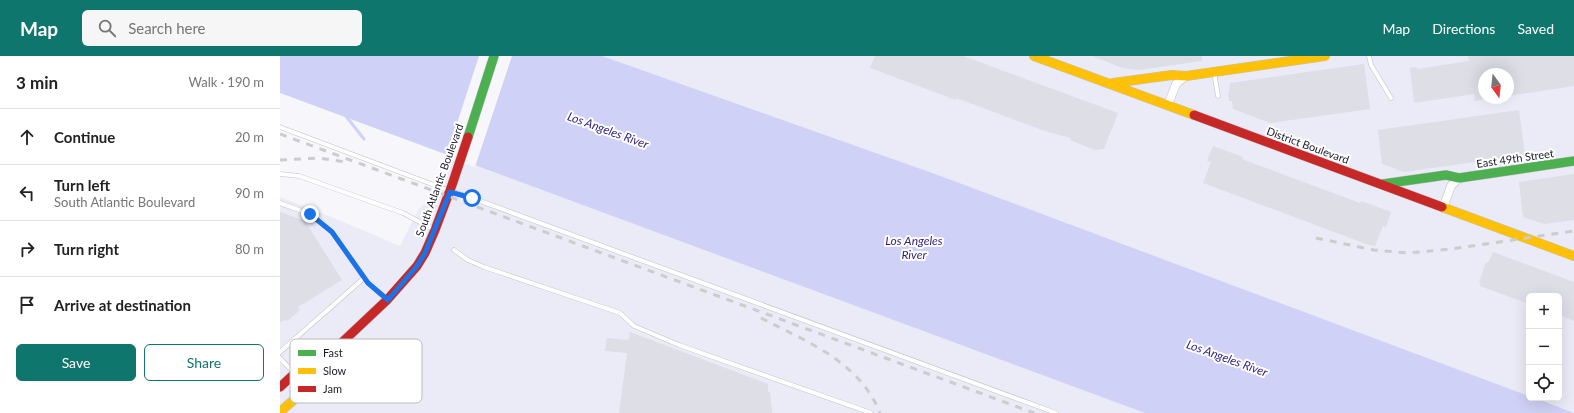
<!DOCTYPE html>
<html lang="en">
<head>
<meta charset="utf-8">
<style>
  body { margin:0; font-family:Lato,sans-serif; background:#f6f6f6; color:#222 }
  .controls { position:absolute; right:12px; bottom:12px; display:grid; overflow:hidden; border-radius:6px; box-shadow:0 4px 16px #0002 }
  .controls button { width:36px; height:36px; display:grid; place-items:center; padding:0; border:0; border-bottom:1px solid #e0e0e0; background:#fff; color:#222; font:20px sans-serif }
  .compass { position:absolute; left:1198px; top:12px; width:36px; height:36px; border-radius:50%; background:#fff; box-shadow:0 4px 16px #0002; rotate:165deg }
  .stop { position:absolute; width:12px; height:12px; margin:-9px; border:3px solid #1a73e8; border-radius:50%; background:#fff }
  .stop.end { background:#1a73e8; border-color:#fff; box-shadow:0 1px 4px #0008 }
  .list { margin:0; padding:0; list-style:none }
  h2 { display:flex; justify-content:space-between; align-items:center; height:52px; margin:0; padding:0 16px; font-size:17px }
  h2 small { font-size:13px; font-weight:400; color:#767676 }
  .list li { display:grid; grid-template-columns:26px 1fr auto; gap:12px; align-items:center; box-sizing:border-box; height:56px; padding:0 16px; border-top:1px solid #e0e0e0 }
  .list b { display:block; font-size:15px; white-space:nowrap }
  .list p { margin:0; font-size:13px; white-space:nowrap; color:#767676 }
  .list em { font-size:13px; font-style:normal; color:#767676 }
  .actions { display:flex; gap:8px; padding:12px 16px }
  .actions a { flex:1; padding:9px 0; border:1px solid #0f766e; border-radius:6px; text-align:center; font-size:14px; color:#0f766e }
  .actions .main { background:#0f766e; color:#fff }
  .icon { flex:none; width:22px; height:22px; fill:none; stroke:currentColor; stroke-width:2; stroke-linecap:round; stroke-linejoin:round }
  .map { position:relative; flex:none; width:1294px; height:357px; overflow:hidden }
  header { display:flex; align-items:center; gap:24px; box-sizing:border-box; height:56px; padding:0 20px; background:#0f766e; color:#fff }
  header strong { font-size:19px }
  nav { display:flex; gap:22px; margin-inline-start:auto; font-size:14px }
  .search { width:280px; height:36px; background:#f6f6f6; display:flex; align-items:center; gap:10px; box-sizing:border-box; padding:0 14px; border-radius:6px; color:#767676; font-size:15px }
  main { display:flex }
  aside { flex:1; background:#fff }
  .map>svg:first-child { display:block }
  .built { fill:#eaebf6; fill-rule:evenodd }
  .water { fill:#cfd1f6 }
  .pier { fill:#f7f7fb }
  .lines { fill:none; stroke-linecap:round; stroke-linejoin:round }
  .stream { stroke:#cfd1f6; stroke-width:3 }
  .building { fill:#dddee6 }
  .lane-casing { stroke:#c0c1c8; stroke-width:5 }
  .street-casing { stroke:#c0c1c8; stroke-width:9 }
  .fast-casing { stroke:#c0c1c8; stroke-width:10 }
  .slow-casing { stroke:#c0c1c8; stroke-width:10 }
  .jam-casing { stroke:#c0c1c8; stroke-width:10 }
  .lane { stroke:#fefefe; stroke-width:4 }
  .street { stroke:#fefefe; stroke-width:8 }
  .fast { stroke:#4caf50; stroke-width:9 }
  .slow { stroke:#ffc107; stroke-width:9 }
  .jam { stroke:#c62828; stroke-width:9 }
  .rail { stroke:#cccccd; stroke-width:3; stroke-dasharray:7 7; stroke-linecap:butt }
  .route { stroke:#1a73e8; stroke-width:5 }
  .labels { text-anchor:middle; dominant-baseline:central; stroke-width:4; stroke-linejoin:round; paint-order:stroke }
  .street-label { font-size:11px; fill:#1b1b28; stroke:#fff }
  .water-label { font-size:12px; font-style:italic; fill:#2e1f7b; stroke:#fff }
  .key { fill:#fff; stroke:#bbbbbe; stroke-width:1 }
  .key-label { font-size:11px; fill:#1b1b28 }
</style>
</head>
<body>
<header>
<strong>Map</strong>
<div class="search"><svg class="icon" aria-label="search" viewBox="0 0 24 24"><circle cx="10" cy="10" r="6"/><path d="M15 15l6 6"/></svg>Search here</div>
<nav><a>Map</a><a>Directions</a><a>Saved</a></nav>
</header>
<main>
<aside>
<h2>3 min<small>Walk · 190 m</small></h2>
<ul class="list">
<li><svg class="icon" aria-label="ahead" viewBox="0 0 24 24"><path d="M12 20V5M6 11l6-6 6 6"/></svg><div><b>Continue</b></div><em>20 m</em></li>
<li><svg class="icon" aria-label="left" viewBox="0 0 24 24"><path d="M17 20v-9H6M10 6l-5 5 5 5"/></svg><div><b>Turn left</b><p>South Atlantic Boulevard</p></div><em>90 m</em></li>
<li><svg class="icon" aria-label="right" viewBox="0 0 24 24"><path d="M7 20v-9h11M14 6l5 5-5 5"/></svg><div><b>Turn right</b></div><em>80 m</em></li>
<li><svg class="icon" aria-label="arrive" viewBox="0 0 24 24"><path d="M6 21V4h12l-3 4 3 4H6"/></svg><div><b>Arrive at destination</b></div></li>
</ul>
<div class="actions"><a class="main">Save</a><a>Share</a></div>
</aside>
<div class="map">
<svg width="1294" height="357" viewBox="0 0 1294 357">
  <rect width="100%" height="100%" fill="#f7f7fb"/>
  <!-- built -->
  <path class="built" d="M198,0H1294V357H5L0,351V141L54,162L120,190L138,154L151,141ZM1204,18H1228V42H1204ZM1249,240H1279V342H1249Z"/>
  <!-- water -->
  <path class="water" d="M0,0H322L655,118L1249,340V342H1255L1294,357H865L0,37Z"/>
  <!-- pier -->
  <path class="pier" d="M199,0H232L195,111L166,101Z"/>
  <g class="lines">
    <!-- stream -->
    <path class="stream" d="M65,59L84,83"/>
  </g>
  <!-- building -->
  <g class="building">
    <path d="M595,0H683L838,57L824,93L815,94L790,84L791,82L765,75L676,42V44L590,12Z"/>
    <path d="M812,0H922V5L859,14L849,13L840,11Z"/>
    <path d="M1188,0H1294V30L1228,40V18H1204V43L1195,45L1194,38L1134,47L1130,12L1137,11V13L1189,5Z"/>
    <path d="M1084,8L1090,53L990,67L953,53L952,45H949L948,36H949L950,27Z"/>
    <path d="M1239,54L1245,99L1124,116L1102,108L1098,74Z"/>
    <path d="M933,90L963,101L962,103L1080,147L1081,145L1111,156L1106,171L1103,170L1095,190L1086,188L923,127L931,106L927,105Z"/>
    <path d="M1294,118V164L1264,168L1243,161L1239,126Z"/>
    <path d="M0,156L25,165L62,224L18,251L20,254L7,265L6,264L0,266Z"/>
    <path d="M1213,196L1294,226V265L1279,259V240H1249V248L1200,230L1201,227L1199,226L1206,206L1208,207Z"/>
    <path d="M350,276L488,328V336H490L492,357H339L347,297L325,295L327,282L349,284Z"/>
  </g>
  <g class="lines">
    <defs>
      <g id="lane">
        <path d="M1089,0L1091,9L1111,42"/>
        <path d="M934,16L938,40"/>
        <path d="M0,71L170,135L192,142L776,357"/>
        <path d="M0,118L19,120L123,157L153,173"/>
        <path d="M0,147L30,158L52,176L88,227L107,244"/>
        <path d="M174,194L188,204L204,211L340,257L354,270L399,289L591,357"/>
        <path d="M0,296L84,222"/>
        <path d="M0,302L13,316"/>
      </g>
      <g id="street">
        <path d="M888,49L896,28L906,20"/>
        <path d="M1163,152L1171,130L1179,122"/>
      </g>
      <g id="fast">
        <path d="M188,81L214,0"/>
        <path d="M1103,128L1166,119L1179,122L1294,105"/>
      </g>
      <g id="slow">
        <path d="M754,0L914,59"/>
        <path d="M833,27L892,19L906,20L1045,0"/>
        <path d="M1162,151L1294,200"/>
        <path d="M0,356L51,311L54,294"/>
      </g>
      <g id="jam">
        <path d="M914,59L1162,151"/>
        <path d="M0,331L38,296L54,294L107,244L137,210L145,197L155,174L172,129L188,81"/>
      </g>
    </defs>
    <!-- lane casing -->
    <use href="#lane" class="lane-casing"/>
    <!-- street casing -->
    <use href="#street" class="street-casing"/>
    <!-- fast casing -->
    <use href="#fast" class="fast-casing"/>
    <!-- slow casing -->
    <use href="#slow" class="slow-casing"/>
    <!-- jam casing -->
    <use href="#jam" class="jam-casing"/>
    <!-- lane -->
    <use href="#lane" class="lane"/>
    <!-- street -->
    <use href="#street" class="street"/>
    <!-- fast -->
    <use href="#fast" class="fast"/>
    <!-- slow -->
    <use href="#slow" class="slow"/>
    <!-- jam -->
    <use href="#jam" class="jam"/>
    <!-- rail -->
    <g class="rail">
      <path d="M0,78L754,357"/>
      <path d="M0,104L38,102L66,106"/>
      <path d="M1036,182L1094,194L1128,197L1171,193L1294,175"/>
      <path d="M481,262C527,286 579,305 600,357"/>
    </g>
  </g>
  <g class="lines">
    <!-- route -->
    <path class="route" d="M30,158L52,176L88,227L108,244L137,210L145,197L170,136L192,142"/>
  </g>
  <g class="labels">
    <!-- street labels -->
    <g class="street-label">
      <text transform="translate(1028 89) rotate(20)">District Boulevard</text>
      <text transform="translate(1235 102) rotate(-8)">East 49th Street</text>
      <text transform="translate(159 124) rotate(-70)">South Atlantic Boulevard</text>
    </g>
    <!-- water labels -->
    <g class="water-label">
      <text transform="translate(328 74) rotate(20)">Los Angeles River</text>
      <text x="634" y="184">Los Angeles<tspan x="634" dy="14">River</tspan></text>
      <text transform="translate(947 302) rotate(20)">Los Angeles River</text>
    </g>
  </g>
  <!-- legend -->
  <rect x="10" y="283" width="132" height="64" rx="6" class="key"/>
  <rect x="18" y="294" width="18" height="6" fill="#4caf50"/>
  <rect x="18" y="312" width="18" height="6" fill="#ffc107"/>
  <rect x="18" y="330" width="18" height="6" fill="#c62828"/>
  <g class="key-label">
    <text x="43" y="301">Fast</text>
    <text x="43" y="319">Slow</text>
    <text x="43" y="337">Jam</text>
  </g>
</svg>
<div class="controls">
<button>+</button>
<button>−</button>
<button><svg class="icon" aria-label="locate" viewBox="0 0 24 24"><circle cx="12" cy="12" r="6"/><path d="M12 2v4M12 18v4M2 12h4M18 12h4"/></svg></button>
</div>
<svg class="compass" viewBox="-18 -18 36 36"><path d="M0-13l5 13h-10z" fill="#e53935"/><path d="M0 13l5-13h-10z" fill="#767676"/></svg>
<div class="stop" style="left:192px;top:142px"></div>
<div class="stop end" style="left:30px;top:158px"></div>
</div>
</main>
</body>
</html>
